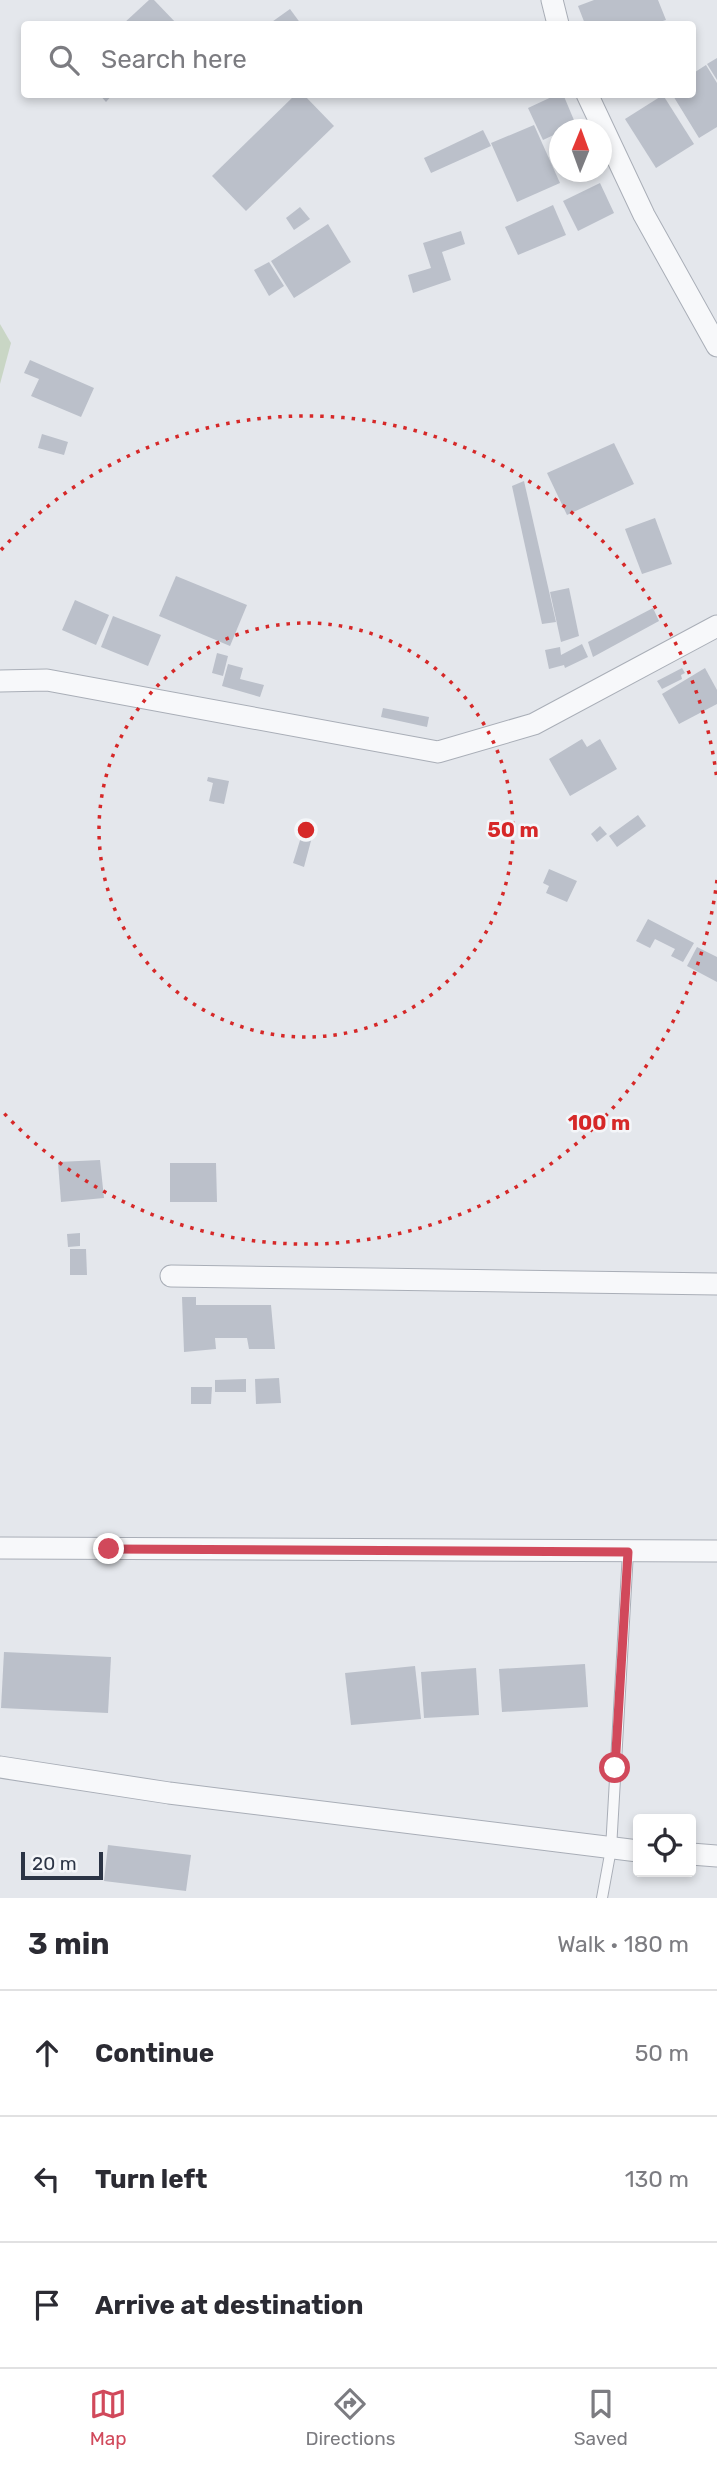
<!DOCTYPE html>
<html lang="en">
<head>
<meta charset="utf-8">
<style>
  body { margin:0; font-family:Rubik,sans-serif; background:#f2f2f3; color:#2b2b33 }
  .controls { position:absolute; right:21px; bottom:21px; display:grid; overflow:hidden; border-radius:7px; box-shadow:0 4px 10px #0003 }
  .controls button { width:63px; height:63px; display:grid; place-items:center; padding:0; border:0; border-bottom:2px solid #e1e1e2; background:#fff; color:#2b2b33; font:35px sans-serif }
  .compass { position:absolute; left:549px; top:119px; width:63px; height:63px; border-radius:50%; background:#fff; box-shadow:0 4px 10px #0003; rotate:1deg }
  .scale { position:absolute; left:21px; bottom:18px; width:82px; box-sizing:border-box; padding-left:7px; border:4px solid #2b3445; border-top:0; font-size:19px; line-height:24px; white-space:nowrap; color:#2b3445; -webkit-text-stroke:5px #f4f6f9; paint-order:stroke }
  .stop { position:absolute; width:21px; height:21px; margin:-16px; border:5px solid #d1495b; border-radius:50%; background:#fff }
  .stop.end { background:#d1495b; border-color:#fff; box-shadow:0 2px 7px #0008 }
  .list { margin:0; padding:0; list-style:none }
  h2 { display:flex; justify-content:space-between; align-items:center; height:91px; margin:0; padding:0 28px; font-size:30px }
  h2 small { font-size:23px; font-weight:400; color:#7c7c81 }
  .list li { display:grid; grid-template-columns:46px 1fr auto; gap:21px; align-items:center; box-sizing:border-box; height:126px; padding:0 28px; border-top:2px solid #e1e1e2 }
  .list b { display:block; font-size:26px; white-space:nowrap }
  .list em { font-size:23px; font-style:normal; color:#7c7c81 }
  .icon { flex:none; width:38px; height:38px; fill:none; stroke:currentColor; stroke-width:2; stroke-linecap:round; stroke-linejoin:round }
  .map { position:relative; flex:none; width:717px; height:1898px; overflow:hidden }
  .search { position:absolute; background:#fff; box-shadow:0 4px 10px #0003; left:21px; right:21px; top:21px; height:77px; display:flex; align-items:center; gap:18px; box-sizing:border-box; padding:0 24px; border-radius:7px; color:#7c7c81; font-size:26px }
  .sheet { height:469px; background:#fff }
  nav { display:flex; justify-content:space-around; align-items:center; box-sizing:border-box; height:98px; border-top:2px solid #e1e1e2; background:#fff; font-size:19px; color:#7c7c81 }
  nav a { display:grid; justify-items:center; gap:4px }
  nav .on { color:#d1495b }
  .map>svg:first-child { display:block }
  .green { fill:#c9d6c5 }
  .building { fill:#bbc0ca }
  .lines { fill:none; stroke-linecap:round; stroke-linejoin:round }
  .lane-casing { stroke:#a9aeb7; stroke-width:12 }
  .street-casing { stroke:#a9aeb7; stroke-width:23 }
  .lane { stroke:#f7f8fa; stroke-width:10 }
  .street { stroke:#f7f8fa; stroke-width:21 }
  .route { stroke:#d1495b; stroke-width:9 }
  .ring { fill:none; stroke:#d62828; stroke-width:3.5; stroke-dasharray:3.5 7 }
  .centre { fill:#d62828; stroke:#f4f6f9; stroke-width:3.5 }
  .ring-label { font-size:21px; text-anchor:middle; font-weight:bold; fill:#d62828; stroke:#f4f6f9; stroke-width:5; stroke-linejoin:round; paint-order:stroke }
</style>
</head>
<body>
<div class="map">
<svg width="717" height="1898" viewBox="0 0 717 1898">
  <rect width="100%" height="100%" fill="#e4e7ec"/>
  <!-- green -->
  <path class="green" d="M0,324L11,343L0,384Z"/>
  <!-- building -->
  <g class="building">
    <path d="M149,0H154L177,24H123Z"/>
    <path d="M594,0H658L666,20L653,24H585L578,6Z"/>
    <path d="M290,9L301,24H269Z"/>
    <path d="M717,58V80L707,64Z"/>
    <path d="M706,65L717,83V127L699,138L672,94H692V74Z"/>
    <path d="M99,94H113L106,102Z"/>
    <path d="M296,94H303L334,126L246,211L212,176Z"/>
    <path d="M558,94H563L576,125L560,130V132L543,140L528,108Z"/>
    <path d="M663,95L694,144L656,168L625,119Z"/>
    <path d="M534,125L560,183L517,202L491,143Z"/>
    <path d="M483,130L491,146L431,173L424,158Z"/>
    <path d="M600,183L614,213L578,231L563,201Z"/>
    <path d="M553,205L566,235L518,255L505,227Z"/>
    <path d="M300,207L310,219L294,230L286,218Z"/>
    <path d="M328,224L351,262L294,298L271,261Z"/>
    <path d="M461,231L465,244L442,252L451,280L413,293L408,275L431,268L423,243Z"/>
    <path d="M269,262L284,286L269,296L254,270Z"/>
    <path d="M30,360L94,388L81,417L31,396L39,379L24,373Z"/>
    <path d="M42,434L68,442L64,455L38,448Z"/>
    <path d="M614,443L634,484L567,515L547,473Z"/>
    <path d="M524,481L556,622L542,624L512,486Z"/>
    <path d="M655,518L672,564L642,574L625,529Z"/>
    <path d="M176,576L247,605L230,646L159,616Z"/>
    <path d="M569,588L579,636L561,642L550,592Z"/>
    <path d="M75,600L109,615L96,645L62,630Z"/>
    <path d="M653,608L659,621L593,657L588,642Z"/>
    <path d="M113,616L161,635L148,666L101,647Z"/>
    <path d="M582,644L588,657L565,668L564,665L549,669L545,650L560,647L561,655Z"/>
    <path d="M217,653L228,656L223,676L212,673Z"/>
    <path d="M228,664L243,668L240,679L264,685L260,697L222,686Z"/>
    <path d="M682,668L685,673L681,675L682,679L662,689L657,681Z"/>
    <path d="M705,668L717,690V704L679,724L662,694Z"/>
    <path d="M383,708L429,717L427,727L381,717Z"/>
    <path d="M582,739L587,747L600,739L617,769L570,796L549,759Z"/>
    <path d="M208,777L229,781L224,804L209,801L213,783L207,781Z"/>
    <path d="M638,815L646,826L617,847L609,836Z"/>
    <path d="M600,826L607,834L597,842L591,834Z"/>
    <path d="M302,834L312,837L304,867L293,863Z"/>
    <path d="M549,869L577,881L567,902L546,893L549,886L543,883Z"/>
    <path d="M648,919L694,943L683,962L671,956L675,949L655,939L650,948L636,941Z"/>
    <path d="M697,947L717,957V982L687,966Z"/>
    <path d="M100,1160L104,1198L61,1202L58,1162Z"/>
    <path d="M170,1163H216L217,1202H170Z"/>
    <path d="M80,1233V1246L68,1247L67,1234Z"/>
    <path d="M70,1249H86L87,1275H70Z"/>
    <path d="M182,1297H196V1305H271L275,1349H249L247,1338H215L216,1349L184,1352Z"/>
    <path d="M279,1378L281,1403L256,1404L255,1379Z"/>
    <path d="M246,1379V1392H215V1380Z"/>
    <path d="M191,1387H212L211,1404H191Z"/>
    <path d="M4,1652L111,1657L108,1713L1,1708Z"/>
    <path d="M585,1664L588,1707L502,1712L499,1669Z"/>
    <path d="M415,1666L421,1719L351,1725L345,1673Z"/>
    <path d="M476,1668L479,1715L424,1718L421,1672Z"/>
    <path d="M108,1845L191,1855L186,1891L104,1881Z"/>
  </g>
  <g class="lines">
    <defs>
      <path id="lane" d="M602,1898L611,1849L628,1552"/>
      <g id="street">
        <path d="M552,0L558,24"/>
        <path d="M587,94L644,215L717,346"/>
        <path d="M0,681L47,680L438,752L534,724L717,626"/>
        <path d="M171,1276L717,1284"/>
        <path d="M0,1548L717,1551"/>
        <path d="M0,1767L169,1793L638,1851"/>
        <path d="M691,1854L717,1856"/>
      </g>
    </defs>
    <!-- lane casing -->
    <use href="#lane" class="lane-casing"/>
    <!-- street casing -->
    <use href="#street" class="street-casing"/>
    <!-- lane -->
    <use href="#lane" class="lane"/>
    <!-- street -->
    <use href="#street" class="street"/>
  </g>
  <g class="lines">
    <!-- route -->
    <path class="route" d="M109,1549L628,1552L615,1768"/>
  </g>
  <!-- distance rings -->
  <g class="ring">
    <circle cx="306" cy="830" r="207"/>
    <path d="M717 880A414 414 0 0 1 1 1110M1 550A414 414 0 0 1 717 780"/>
  </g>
  <circle cx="306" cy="830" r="10" class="centre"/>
  <g class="ring-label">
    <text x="513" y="837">50 m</text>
    <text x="599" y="1130">100 m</text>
  </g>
</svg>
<div class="controls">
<button><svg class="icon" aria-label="locate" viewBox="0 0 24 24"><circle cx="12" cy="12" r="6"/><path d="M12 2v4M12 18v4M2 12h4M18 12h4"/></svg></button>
</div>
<svg class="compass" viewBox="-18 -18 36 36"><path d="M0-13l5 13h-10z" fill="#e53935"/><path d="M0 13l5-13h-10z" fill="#7c7c81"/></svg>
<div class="scale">20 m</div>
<div class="stop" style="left:615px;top:1768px"></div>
<div class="stop end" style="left:109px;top:1549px"></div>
<div class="search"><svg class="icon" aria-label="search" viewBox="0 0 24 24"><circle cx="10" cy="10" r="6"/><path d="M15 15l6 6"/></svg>Search here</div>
</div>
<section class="sheet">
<h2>3 min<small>Walk · 180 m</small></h2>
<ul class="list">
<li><svg class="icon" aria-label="ahead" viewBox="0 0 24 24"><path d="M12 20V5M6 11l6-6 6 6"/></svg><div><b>Continue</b></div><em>50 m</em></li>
<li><svg class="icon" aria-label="left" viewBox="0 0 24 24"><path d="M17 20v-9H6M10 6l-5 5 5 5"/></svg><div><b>Turn left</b></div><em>130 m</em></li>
<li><svg class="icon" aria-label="arrive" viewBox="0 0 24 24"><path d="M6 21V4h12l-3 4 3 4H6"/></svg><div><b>Arrive at destination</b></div></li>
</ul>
</section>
<nav>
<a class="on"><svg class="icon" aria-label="map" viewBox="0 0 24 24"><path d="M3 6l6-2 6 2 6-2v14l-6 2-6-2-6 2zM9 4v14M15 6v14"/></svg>Map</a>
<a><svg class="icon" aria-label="directions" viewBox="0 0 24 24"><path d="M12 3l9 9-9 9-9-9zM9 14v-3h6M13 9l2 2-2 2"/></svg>Directions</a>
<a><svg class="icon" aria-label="saved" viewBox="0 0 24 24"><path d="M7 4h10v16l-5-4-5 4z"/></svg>Saved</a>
</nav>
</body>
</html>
